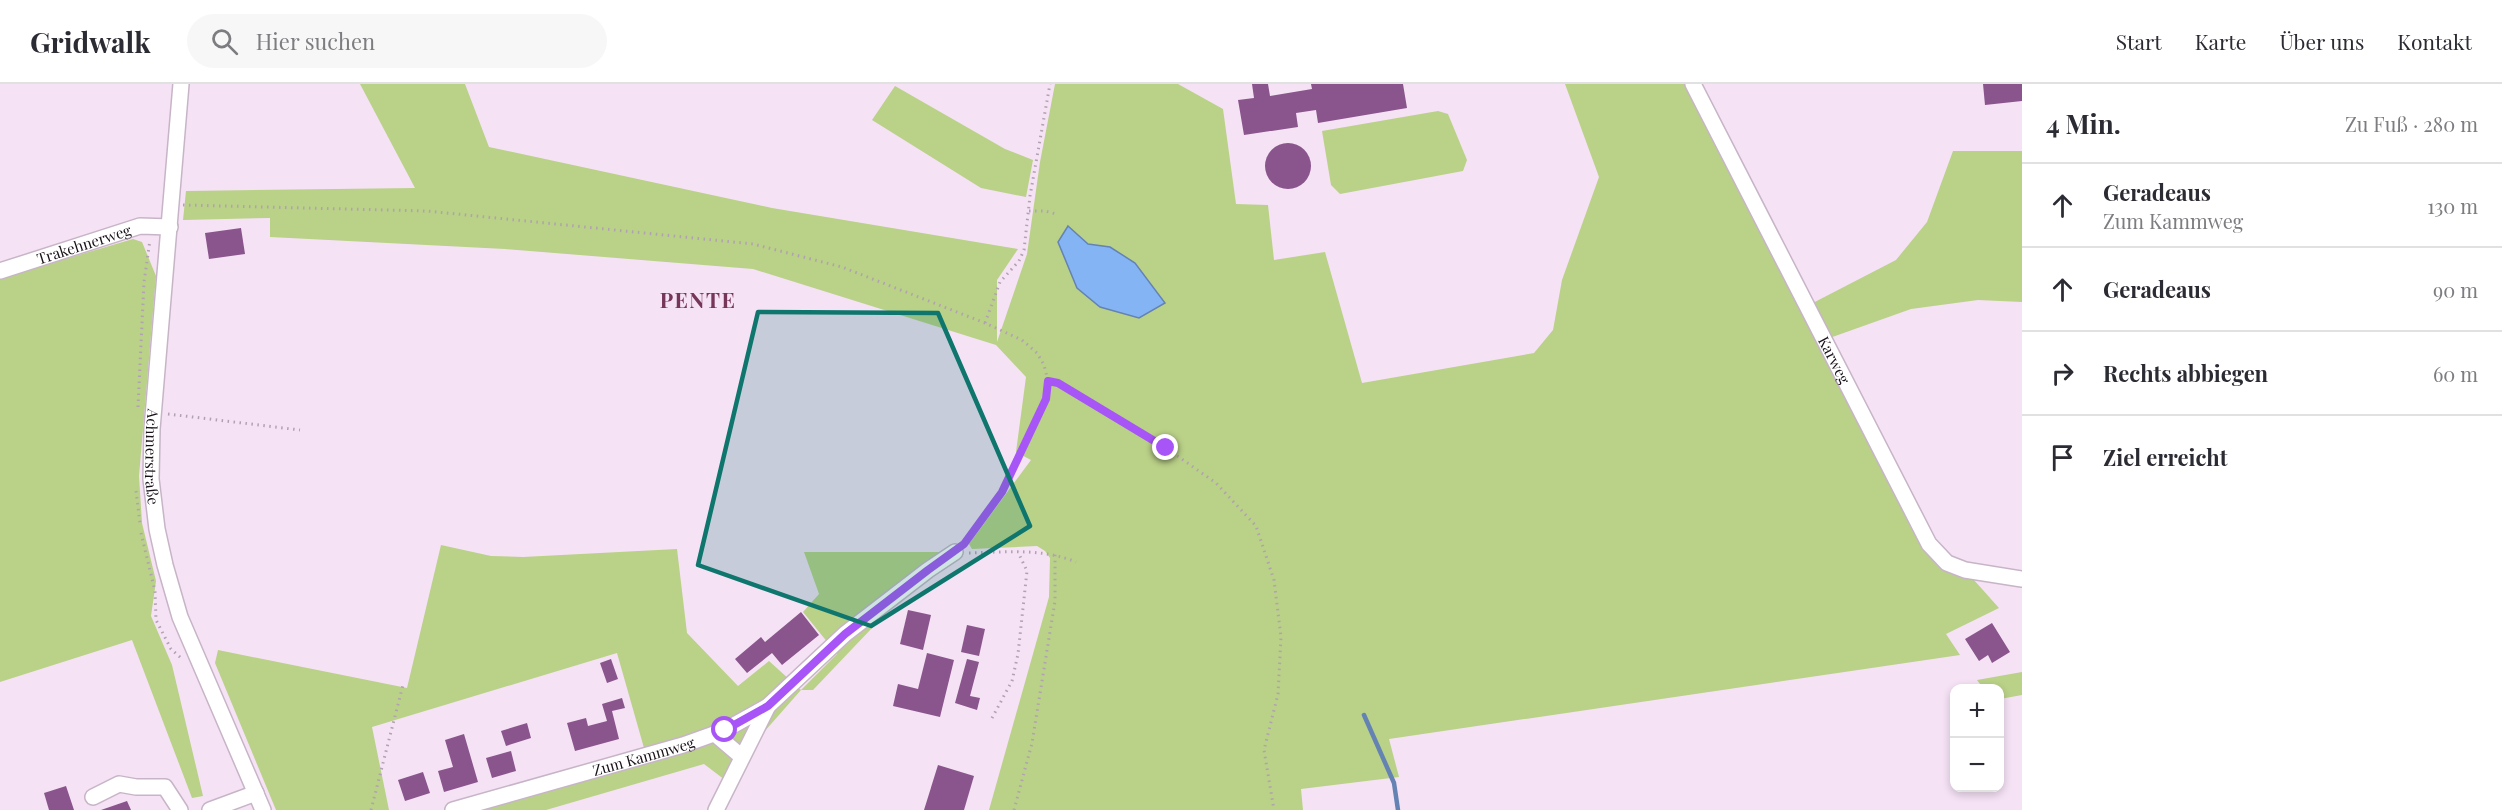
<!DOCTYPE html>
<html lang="de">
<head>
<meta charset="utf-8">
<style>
  body { margin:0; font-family:"Playfair Display",serif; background:#f7f7f7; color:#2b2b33 }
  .controls { position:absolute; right:18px; bottom:18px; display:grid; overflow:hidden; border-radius:12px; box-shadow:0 3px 9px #0003 }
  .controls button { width:54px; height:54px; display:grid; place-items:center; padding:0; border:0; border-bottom:2px solid #e1e1e2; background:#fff; color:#2b2b33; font:30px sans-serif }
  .stop { position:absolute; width:18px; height:18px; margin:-14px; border:4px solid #a855f7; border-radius:50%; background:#fff }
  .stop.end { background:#a855f7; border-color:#fff; box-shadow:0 2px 6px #0008 }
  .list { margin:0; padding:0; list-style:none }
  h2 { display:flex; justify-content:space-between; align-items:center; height:78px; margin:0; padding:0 24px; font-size:26px }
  h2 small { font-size:20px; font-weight:400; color:#7c7c81 }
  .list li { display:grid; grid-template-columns:39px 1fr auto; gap:18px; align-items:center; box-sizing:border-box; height:84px; padding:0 24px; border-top:2px solid #e1e1e2 }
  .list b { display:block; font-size:22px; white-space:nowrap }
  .list p { margin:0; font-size:20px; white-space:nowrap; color:#7c7c81 }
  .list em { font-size:20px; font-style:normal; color:#7c7c81 }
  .icon { flex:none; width:33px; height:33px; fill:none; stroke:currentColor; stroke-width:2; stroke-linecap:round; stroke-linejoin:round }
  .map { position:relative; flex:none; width:2022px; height:726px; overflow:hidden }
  header { display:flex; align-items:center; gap:36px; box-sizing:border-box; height:84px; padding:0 30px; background:#fff; border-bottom:2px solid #e1e1e2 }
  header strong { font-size:28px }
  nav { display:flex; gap:33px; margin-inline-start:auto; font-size:21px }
  .search { width:420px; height:54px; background:#f7f7f7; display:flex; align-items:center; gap:15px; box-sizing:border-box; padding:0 21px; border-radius:33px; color:#7c7c81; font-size:22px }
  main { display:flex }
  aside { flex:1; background:#fff }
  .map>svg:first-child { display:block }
  .green { fill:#bad188; fill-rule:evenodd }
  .water { fill:#85b4f5; stroke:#6483b3; stroke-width:1.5 }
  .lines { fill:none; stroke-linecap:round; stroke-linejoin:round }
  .stream { stroke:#6483b3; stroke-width:4.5 }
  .building { fill:#8a548d }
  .minor-casing { stroke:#c7b5c7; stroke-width:18 }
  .path { stroke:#b1a2b1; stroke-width:3; stroke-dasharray:1.5 4.5; stroke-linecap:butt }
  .minor { stroke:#fff; stroke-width:15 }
  .route { stroke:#a855f7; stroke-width:8 }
  .marked { fill:#0f766e; fill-opacity:0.2; stroke:#0f766e; stroke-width:4.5; stroke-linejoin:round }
  .labels { text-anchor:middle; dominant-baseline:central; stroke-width:6; stroke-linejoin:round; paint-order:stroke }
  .street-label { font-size:15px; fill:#181118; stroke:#f5e2f5 }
  .district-label { font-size:21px; font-weight:bold; letter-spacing:1.5px; fill:#763659; stroke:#f5e2f5 }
</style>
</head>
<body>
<header>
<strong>Gridwalk</strong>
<div class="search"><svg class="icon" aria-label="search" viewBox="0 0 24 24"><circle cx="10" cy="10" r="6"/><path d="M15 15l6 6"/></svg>Hier suchen</div>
<nav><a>Start</a><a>Karte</a><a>Über uns</a><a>Kontakt</a></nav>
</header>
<main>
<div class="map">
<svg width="2022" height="726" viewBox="0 0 2022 726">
  <rect width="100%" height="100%" fill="#f5e2f5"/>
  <!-- green -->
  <g class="green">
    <path d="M360,0H465L489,63L772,124L1018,165L997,196V258L1027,170L1040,78L1055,0H1178L1223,25L1236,120L1268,121L1274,176L1325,168L1362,299L1534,269L1553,246L1562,196L1599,93L1565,0H1685L1925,464L1965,486L1999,524L1946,550L1960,571L1389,655L1399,693L1301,705L1303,726H989L1049,513L1050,474L1045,467L1037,462L972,465L969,460L1031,376L1016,368L1026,293L996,261L753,185L505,165L270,153V134L183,136L186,107L415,104ZM1068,142L1088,160L1135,179L1165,219L1058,158Z"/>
    <path d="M895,2L1005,65L1033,76L1026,113L981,104L872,36Z"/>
    <path d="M1438,27L1448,30L1467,76L1463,87L1340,110L1331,101L1322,47Z"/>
    <path d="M1953,67H2022V218L1978,216L1911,225L1824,256L1807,222L1896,176L1927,138Z"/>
    <path d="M133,155L142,158L156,192L139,392L142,439L156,497L151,532L172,581L203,712L192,714L132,556L0,598V194Z"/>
    <path d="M441,461L491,472L523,473L677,465L687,549L738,602L769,577L801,606L837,570L803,528L819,510L804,468H944L949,480L892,523L813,606H801L742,673L729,699L704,680L546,726H453L646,671L617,569L372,643L389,726H276L215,579L218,566L407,604Z"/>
    <path d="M2022,588V611L2000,615V604H1983L1977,596Z"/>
  </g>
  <!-- water -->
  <path class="water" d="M1068,142L1088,160L1110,163L1135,179L1165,219L1139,234L1100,223L1077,204L1058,158Z"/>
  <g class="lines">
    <!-- stream -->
    <path class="stream" d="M1364,631L1394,699L1398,726"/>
  </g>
  <!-- building -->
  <g class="building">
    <path d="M1252,0H1268L1270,12L1312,5L1311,0H1403L1407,24L1318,39L1316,26L1296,29L1298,43L1244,51L1238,16L1254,14Z"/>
    <path d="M1983,0H2022V17L1985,21Z"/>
    <circle cx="1288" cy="82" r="23"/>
    <path d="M241,144L245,170L209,175L205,149Z"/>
    <path d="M908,526L931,531L923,566L900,560Z"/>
    <path d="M801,528L819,551L782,581L772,569L747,589L735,575L761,553L765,558Z"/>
    <path d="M1992,539L2010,568L1992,579L1988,571L1979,577L1965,555Z"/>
    <path d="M967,541L985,545L979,572L961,568Z"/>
    <path d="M927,569L954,576L940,633L893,622L898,600L918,605Z"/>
    <path d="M611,575L618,595L607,599L600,579Z"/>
    <path d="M967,575L979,578L970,612L980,614L977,626L955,619Z"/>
    <path d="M622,614L625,624L612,627L619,655L575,667L567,639L586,634L588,642L607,637L602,620Z"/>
    <path d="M527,639L531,654L506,662L501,647Z"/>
    <path d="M464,650L478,698L444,708L438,687L453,683L445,656Z"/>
    <path d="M511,667L516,687L492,694L486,674Z"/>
    <path d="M938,681L974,692L964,726H924Z"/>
    <path d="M423,688L430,709L405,717L398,696Z"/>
    <path d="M66,702L74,726H49L44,709Z"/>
    <path d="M127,717L131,726H101Z"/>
  </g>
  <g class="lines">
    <defs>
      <g id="minor">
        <path id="s1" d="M181,0L152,345L151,395L157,445L165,481L180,533L263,726"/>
        <path id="s2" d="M1693,0L1929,460L1947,479L1965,486L2022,495"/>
        <path id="s3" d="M0,187L140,142L170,143"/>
        <path d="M715,650L742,673"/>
        <path d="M93,713L119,700L136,703H165L180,726"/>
        <path d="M210,726L256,709"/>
        <path id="s4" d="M453,726L683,661L725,646L768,622L845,550L928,486L955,468"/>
        <path d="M716,726L768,622"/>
      </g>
    </defs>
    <!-- minor casing -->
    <use href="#minor" class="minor-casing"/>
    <!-- path -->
    <g class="path">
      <path d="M183,121L427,127L753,160L842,183L985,239L1022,256L1037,269L1044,281L1048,297L1046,315L1002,408L965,459"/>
      <path d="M1029,127H1045L1056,130"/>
      <path d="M985,239L1000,198L1019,177L1024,166L1030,112L1050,0"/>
      <path d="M1048,297L1058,299L1166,364L1216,399L1256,442L1274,496L1281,553L1278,610L1264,666L1274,726"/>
      <path d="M138,323L144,198L150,156"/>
      <path d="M168,330L300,346"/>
      <path d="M136,407L140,439"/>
      <path d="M141,449L155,507L156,536L171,565L181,574"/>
      <path d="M969,469C1006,468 1042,464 1076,478"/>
      <path d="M992,634L1012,597L1018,570L1027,487L1018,468"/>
      <path d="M371,726L403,601"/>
      <path d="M1014,726L1032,659L1055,517V470"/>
    </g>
    <!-- minor -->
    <use href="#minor" class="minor"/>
  </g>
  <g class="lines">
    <!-- route -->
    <path class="route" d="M725,646L768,622L845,550L928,486L964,460L1002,408L1046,315L1048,297L1058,299L1166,364"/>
  </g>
  <!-- marked area -->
  <path class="marked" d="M758,228L938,229L1030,442L871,542L698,481Z"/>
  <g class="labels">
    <!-- street labels -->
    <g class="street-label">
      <text stroke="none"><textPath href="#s3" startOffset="88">Trakehnerweg</textPath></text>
      <text stroke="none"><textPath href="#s2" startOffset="310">Karweg</textPath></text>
      <text stroke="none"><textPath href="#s1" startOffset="374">Achmerstraße</textPath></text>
      <text stroke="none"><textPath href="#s4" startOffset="198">Zum Kammweg</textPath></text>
    </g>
    <!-- district labels -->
    <g class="district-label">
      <text x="698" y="215">PENTE</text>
    </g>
  </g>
</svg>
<div class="controls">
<button>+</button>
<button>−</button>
</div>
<div class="stop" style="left:725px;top:646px"></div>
<div class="stop end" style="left:1166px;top:364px"></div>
</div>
<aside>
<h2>4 Min.<small>Zu Fuß · 280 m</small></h2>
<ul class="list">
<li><svg class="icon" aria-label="ahead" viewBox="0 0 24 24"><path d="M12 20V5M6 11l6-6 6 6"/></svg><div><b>Geradeaus</b><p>Zum Kammweg</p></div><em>130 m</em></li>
<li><svg class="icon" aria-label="ahead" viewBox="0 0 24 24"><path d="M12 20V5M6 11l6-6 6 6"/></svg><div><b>Geradeaus</b></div><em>90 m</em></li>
<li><svg class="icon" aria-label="right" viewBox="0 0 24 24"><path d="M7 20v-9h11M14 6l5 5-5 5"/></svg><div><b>Rechts abbiegen</b></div><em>60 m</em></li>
<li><svg class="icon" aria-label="arrive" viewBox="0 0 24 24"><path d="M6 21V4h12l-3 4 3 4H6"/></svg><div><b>Ziel erreicht</b></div></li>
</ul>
</aside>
</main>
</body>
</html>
